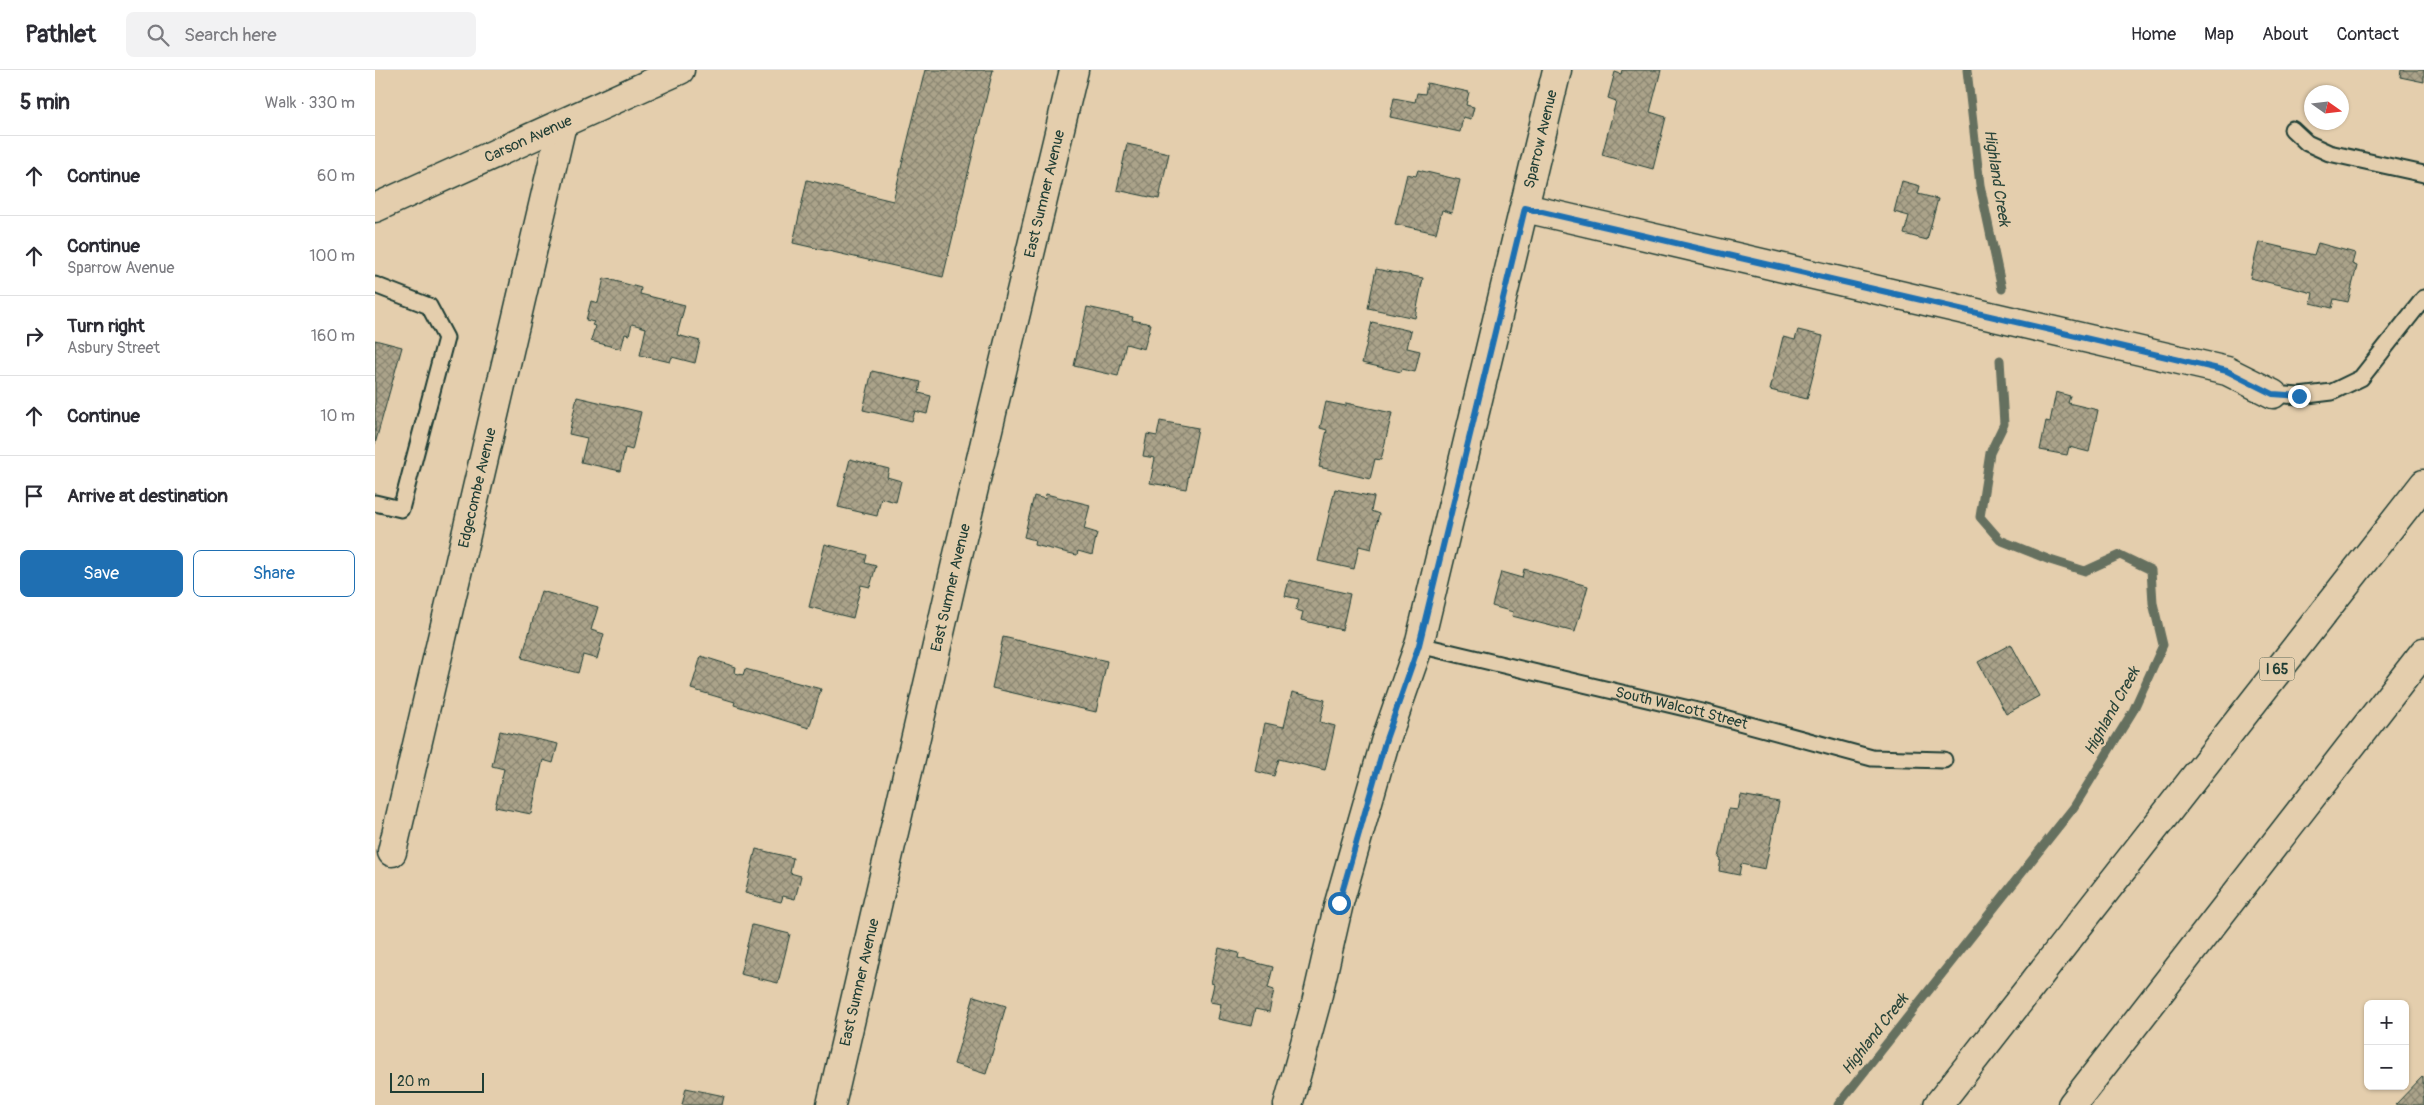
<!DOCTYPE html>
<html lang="en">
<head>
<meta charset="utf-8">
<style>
  body { margin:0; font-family:Pangolin,sans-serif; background:#f2f2f3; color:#2b2b33 }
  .controls { position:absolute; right:15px; bottom:15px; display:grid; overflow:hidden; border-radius:8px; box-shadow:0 1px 4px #0004 }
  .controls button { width:45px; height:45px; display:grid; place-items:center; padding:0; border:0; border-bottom:1px solid #e1e1e2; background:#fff; color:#2b2b33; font:25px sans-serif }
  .compass { position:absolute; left:1929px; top:15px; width:45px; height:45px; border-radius:50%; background:#fff; box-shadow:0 1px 4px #0004; rotate:104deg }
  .scale { position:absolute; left:15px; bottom:12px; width:94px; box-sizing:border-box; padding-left:5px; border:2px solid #1f3d34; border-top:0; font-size:14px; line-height:18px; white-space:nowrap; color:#1f3d34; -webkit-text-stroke:4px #e4cead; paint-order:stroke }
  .stop { position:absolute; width:15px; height:15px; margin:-11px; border:4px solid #1f6fb2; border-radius:50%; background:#fff }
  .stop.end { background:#1f6fb2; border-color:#fff; box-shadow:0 1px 5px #0008 }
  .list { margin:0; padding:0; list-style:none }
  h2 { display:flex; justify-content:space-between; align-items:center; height:65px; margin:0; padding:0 20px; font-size:21px }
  h2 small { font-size:16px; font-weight:400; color:#7c7c81 }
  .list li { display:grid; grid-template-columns:32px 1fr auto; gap:15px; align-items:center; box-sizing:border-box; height:80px; padding:0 20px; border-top:1px solid #e1e1e2 }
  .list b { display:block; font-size:19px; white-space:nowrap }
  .list p { margin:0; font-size:16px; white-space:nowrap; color:#7c7c81 }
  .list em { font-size:16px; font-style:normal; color:#7c7c81 }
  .actions { display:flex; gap:10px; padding:15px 20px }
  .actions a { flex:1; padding:11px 0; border:1px solid #1f6fb2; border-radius:8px; text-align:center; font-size:18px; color:#1f6fb2 }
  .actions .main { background:#1f6fb2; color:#fff }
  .icon { flex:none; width:28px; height:28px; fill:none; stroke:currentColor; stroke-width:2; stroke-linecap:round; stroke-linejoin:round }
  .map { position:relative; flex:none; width:2049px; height:1035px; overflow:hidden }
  header { display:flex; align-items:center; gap:30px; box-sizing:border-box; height:70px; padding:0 25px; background:#fff; border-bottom:1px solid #e1e1e2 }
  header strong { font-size:24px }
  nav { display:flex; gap:28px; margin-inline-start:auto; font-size:18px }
  .search { width:350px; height:45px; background:#f2f2f3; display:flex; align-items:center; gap:12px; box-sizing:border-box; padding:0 18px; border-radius:8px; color:#7c7c81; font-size:19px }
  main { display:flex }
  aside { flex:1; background:#fff }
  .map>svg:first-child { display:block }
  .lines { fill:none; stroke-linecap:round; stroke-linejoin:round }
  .stream { stroke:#65705f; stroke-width:9 }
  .building { fill:url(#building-cross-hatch); stroke:#1f3d34 }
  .lane-casing { stroke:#1f3d34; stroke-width:19 }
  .street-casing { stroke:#1f3d34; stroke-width:31 }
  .secondary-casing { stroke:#1f3d34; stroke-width:31 }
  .highway-casing { stroke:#1f3d34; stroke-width:31 }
  .lane { stroke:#e4cead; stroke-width:15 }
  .street { stroke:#e4cead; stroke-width:28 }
  .secondary { stroke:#e4cead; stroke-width:28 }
  .highway { stroke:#e4cead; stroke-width:28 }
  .route { stroke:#1f6fb2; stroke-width:6 }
  .labels { text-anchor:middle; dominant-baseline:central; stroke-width:4.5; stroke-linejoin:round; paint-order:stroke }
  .shield { fill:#e4cead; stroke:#5a6858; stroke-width:1 }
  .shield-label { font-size:14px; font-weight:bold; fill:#1f3d34 }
  .street-label { font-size:15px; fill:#1f3d34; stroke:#e4cead }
  .water-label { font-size:16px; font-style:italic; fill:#2b463b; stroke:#e4cead }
</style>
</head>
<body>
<header>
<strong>Pathlet</strong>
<div class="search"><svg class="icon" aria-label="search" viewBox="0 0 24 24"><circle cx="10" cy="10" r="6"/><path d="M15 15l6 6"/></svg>Search here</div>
<nav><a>Home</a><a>Map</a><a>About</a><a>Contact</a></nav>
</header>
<main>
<aside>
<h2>5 min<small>Walk · 330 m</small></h2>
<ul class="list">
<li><svg class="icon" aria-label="ahead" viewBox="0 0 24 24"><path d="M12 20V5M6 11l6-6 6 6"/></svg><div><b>Continue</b></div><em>60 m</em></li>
<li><svg class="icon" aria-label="ahead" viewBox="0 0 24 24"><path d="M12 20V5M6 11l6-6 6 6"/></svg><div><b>Continue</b><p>Sparrow Avenue</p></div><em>100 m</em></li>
<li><svg class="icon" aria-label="right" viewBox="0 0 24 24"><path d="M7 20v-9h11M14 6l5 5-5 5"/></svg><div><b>Turn right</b><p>Asbury Street</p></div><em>160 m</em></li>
<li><svg class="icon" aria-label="ahead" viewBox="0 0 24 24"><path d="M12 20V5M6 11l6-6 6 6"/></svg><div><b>Continue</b></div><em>10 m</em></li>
<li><svg class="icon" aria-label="arrive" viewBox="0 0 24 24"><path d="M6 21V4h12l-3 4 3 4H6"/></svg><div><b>Arrive at destination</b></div></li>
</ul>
<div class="actions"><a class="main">Save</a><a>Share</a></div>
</aside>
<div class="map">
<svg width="2049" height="1035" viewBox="0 0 2049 1035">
  <defs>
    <pattern id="building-cross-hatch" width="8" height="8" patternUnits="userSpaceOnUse" patternTransform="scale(1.25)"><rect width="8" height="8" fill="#aba38a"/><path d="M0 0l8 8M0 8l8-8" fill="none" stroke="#8b8672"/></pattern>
  </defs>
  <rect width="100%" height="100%" fill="#e4cead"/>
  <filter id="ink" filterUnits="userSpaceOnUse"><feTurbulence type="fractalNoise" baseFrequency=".02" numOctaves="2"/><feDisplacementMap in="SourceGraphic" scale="10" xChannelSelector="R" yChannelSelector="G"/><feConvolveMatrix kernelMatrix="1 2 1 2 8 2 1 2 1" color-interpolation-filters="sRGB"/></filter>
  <g filter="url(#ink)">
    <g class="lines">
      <!-- stream -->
      <g class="stream">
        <path d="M1592,0L1605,115L1627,219"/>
        <path d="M1463,1035L1699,737L1758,641L1788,575L1778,533L1776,500L1745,485L1710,501L1675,490L1625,470L1605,447L1615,383L1629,354L1625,290"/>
      </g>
    </g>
    <!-- building -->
    <g class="building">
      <path d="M550,0H618L568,207L418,173L432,110L518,131Z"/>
      <path d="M1247,0H1286L1275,42L1291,47L1278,99L1227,85L1241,31L1233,28L1240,2L1246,4Z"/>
      <path d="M2026,0H2049V12L2025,7Z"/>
      <path d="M1052,13L1094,22L1091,35L1099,37L1096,49L1088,47L1085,62L1015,47L1019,28L1040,32L1042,23L1050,24Z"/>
      <path d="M752,74L794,83L784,129L742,120Z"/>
      <path d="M1043,100L1085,110L1077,143L1067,140L1061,163L1020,154L1032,104L1041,106Z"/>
      <path d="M1527,111L1545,116L1543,124L1563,129L1552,170L1529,164L1534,146L1519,142Z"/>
      <path d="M1884,172L1939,185L1943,173L1980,183L1977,194L1982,196L1973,232L1959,229L1957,238L1936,233L1938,223L1875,208Z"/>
      <path d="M1001,199L1048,208L1040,248L993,238Z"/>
      <path d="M229,208L266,218L265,224L310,235L302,265L325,271L320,293L297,287L295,292L265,285L271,258L257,254L254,265L250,264L246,279L216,271L220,256L217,255L219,252L211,250L216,231L223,233Z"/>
      <path d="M712,237L758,247L757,250L776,254L769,279L751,274L743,306L699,296Z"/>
      <path d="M997,252L1036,261L1032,278L1045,281L1040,302L1027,299L1026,302L987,293Z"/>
      <path d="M1423,260L1448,266L1432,329L1395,320L1408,267L1420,270Z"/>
      <path d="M0,270L27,277L0,374Z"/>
      <path d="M497,301L546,312L544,323L556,326L552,344L540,341L537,351L488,340Z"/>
      <path d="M1681,322L1695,326L1693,333L1723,340L1714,382L1694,377L1692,385L1665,380L1671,351L1675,352Z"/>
      <path d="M202,327L266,342L257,380L250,378L245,401L206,392L212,368L194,364Z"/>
      <path d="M951,332L971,336V333L1017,343L1006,390L1000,389L995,409L944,397L952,360L945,358Z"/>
      <path d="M785,351L823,358L811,419L775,413L780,388L768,386L772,364L782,366Z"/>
      <path d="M475,389L514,399L512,407L526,411L521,432L506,428L502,446L463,437Z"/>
      <path d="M960,419L999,427L996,441L1004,444L996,479L984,476L979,499L943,491Z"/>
      <path d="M671,424L715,435L709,459L722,463L717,485L703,481L702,485L659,475L660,470L649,467L659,426L670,429Z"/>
      <path d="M450,474L492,485L490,493L501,496L495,517L486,515L478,548L434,537Z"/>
      <path d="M1149,499L1213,516L1200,562L1137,546L1138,542L1117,536L1126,502L1147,508Z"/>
      <path d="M914,510L975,524L967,560L926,550L928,542L921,540L924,529L910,526Z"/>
      <path d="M166,521L223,537L216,560L229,564L222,589L208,585L203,603L147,588Z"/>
      <path d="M628,567L732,591L721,642L617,618Z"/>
      <path d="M1636,574L1664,626L1631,644L1603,592Z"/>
      <path d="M326,586L361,597L360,603L368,605L370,599L446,619L434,658L359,635L360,632L316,619Z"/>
      <path d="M917,622L950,630L945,652L960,656L950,700L904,689L899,706L880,701L890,653L909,657Z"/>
      <path d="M125,661L183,674L178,693L168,690L156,744L120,737L129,699L117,696Z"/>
      <path d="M1366,725L1404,732L1390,799L1366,794L1364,805L1344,801L1346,789L1344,788L1354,739L1363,740Z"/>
      <path d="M381,779L418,788L415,803L426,806L420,829L408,826L406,832L370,823Z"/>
      <path d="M377,855L415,864L403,913L365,904Z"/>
      <path d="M844,878L864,883L863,888L898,897L893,918L899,920L894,942L880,939L876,956L843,949L846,934L835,932L839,914L836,913Z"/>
      <path d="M599,926L631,936L611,1004L579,994Z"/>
      <path d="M2048,1006L2049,1035H2020Z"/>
      <path d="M311,1018L349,1026L347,1035H307Z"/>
    </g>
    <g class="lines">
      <defs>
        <g id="lane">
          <path d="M1917,59L1932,73L1954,83L2049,104"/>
          <path d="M0,215L54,236L71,268L26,439L0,433"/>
          <path d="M1898,324L1924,326L1957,322L1986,308L2049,228"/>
          <path id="s1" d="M1044,575L1327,642L1497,688L1569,690"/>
        </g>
        <g id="street">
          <path d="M1150,138L1852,301L1898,324"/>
          <path id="s2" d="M17,782L187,54"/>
          <path id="s3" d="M456,1035L582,489L699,0"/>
          <path id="s4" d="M913,1035L941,933L964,833L1010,672L1044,575L1182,0"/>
        </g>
        <g id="secondary">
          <path id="s5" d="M0,138L305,0"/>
        </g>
        <g id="highway">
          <path d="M1563,1035L2049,414"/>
          <path d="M1697,1035L2049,582"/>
        </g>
      </defs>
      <!-- lane casing -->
      <use href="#lane" class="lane-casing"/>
      <!-- street casing -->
      <use href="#street" class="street-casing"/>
      <!-- secondary casing -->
      <use href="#secondary" class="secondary-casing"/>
      <!-- highway casing -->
      <use href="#highway" class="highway-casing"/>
      <!-- lane -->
      <use href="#lane" class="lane"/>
      <!-- street -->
      <use href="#street" class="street"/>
      <!-- secondary -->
      <use href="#secondary" class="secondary"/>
      <!-- highway -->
      <use href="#highway" class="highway"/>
    </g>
  </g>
  <g class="lines" filter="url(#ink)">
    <!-- route -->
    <path class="route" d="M964,833L1010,672L1044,575L1150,138L1852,301L1898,324L1924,326"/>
  </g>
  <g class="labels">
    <!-- shield labels -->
    <rect class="shield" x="1884.5" y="587.5" width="35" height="23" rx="4"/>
    <g class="shield-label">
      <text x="1902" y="599">I 65</text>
    </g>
    <!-- street labels -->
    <g class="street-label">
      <text stroke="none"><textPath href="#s5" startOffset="168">Carson Avenue</textPath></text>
      <text stroke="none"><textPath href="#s4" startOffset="999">Sparrow Avenue</textPath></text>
      <text stroke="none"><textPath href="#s3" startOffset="936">East Sumner Avenue</textPath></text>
      <text stroke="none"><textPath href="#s2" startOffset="374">Edgecombe Avenue</textPath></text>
      <text stroke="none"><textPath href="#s3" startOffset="531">East Sumner Avenue</textPath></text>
      <text stroke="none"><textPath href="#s1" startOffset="270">South Walcott Street</textPath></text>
      <text stroke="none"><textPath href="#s3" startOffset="126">East Sumner Avenue</textPath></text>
    </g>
    <!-- water labels -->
    <g class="water-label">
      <text transform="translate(1622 108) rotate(81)">Highland Creek</text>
      <text transform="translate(1737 641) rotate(-61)">Highland Creek</text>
      <text transform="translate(1500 964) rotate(-52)">Highland Creek</text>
    </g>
  </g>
</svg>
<div class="controls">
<button>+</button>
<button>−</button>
</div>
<svg class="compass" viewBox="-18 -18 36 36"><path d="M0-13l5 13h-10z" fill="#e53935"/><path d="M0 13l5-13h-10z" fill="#7c7c81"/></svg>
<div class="scale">20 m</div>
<div class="stop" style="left:964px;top:833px"></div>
<div class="stop end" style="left:1924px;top:326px"></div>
</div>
</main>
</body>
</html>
